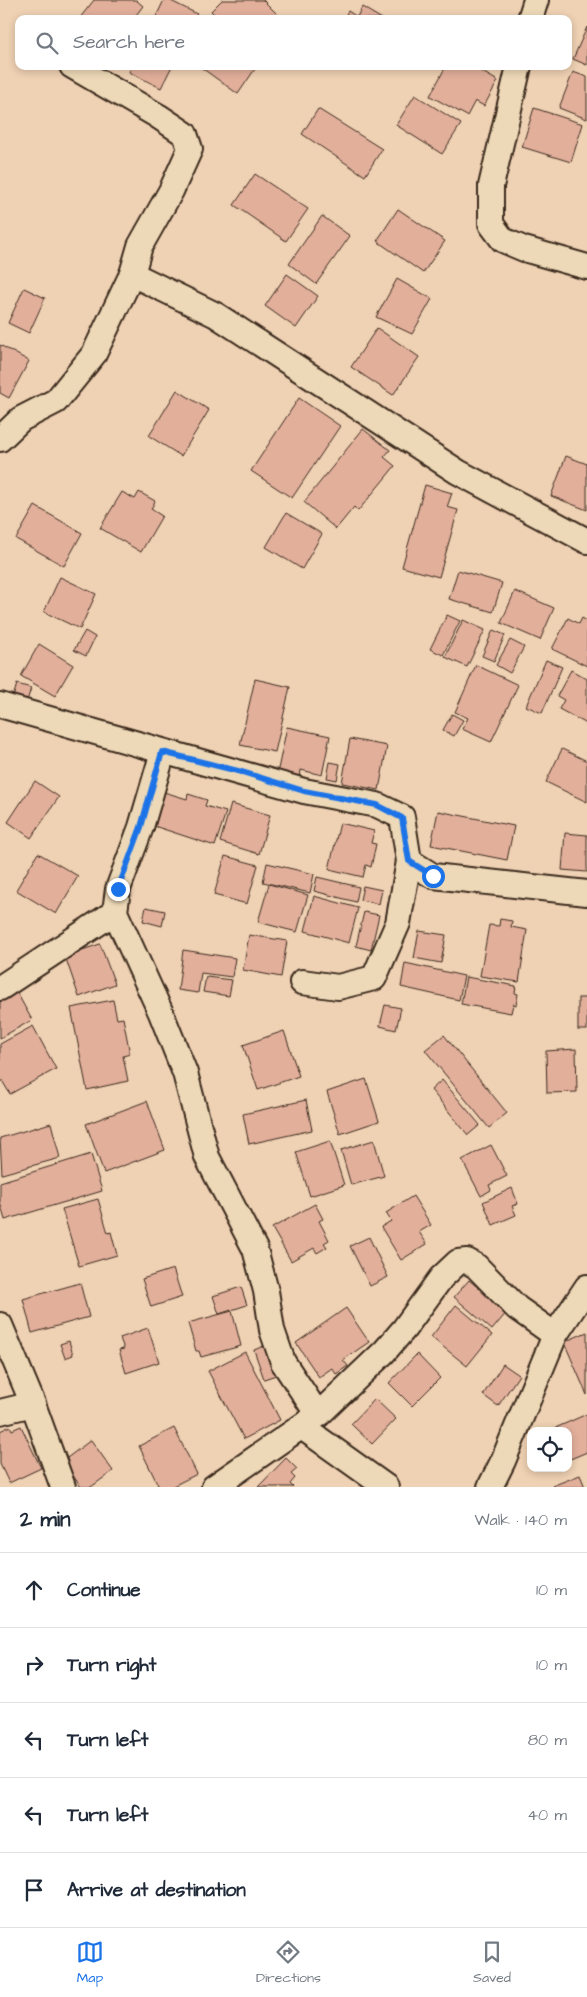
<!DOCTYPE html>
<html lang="en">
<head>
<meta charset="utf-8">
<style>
  body { margin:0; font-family:"Architects Daughter",sans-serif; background:#f2f2f3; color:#1f2937 }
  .controls { position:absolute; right:15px; bottom:15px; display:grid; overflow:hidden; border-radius:10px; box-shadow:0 2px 8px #0003 }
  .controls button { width:45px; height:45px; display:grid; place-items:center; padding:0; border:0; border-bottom:1px solid #e0e1e3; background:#fff; color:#1f2937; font:25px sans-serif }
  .stop { position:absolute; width:15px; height:15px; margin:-11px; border:4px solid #1a73e8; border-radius:50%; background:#fff }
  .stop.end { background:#1a73e8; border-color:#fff; box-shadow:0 1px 5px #0008 }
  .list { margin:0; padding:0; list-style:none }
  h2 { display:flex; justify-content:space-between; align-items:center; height:65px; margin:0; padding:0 20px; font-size:21px }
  h2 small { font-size:16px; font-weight:400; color:#747a83 }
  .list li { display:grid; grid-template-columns:32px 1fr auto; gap:15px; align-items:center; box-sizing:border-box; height:75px; padding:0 20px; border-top:1px solid #e0e1e3 }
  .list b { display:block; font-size:19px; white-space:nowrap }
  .list em { font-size:16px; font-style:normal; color:#747a83 }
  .icon { flex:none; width:28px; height:28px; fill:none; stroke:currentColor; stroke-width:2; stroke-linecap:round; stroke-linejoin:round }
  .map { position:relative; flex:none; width:587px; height:1487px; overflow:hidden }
  .search { position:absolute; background:#fff; box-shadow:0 2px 8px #0003; left:15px; right:15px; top:15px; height:55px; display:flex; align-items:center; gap:12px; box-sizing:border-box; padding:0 18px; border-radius:10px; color:#747a83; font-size:19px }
  .sheet { height:440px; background:#fff }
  nav { display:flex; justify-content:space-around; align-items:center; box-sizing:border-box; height:70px; border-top:1px solid #e0e1e3; background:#fff; font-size:14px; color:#747a83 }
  nav a { display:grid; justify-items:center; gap:2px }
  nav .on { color:#1a73e8 }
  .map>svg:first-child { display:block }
  .building { fill:#e2af9b; stroke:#3b2a1e }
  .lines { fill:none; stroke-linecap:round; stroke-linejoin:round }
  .street-casing { stroke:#3b2a1e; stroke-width:28 }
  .street { stroke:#edd9b7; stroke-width:24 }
  .route { stroke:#1a73e8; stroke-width:6 }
</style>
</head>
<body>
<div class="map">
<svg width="587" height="1487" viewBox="0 0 587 1487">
  <rect width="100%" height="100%" fill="#efd1b3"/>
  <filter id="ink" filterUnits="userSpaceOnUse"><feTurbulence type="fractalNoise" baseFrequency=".02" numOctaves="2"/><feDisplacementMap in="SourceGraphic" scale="10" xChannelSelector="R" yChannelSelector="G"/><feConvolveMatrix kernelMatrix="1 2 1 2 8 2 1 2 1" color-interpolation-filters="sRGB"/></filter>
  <g filter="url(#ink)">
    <!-- building -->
    <g class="building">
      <path d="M94,0H136L143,6L133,19H79Z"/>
      <path d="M164,0H169L197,14L195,19H155Z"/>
      <path d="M222,0H263L282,19H219L211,11Z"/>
      <path d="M362,7L382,19H343L348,11L357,17Z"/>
      <path d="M587,27V65L573,59Z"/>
      <path d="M132,66H172L161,88L129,72Z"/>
      <path d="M199,66H257L238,94Z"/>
      <path d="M446,66H472L498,81L484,106L475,101L467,116L430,96Z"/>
      <path d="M573,72L587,77V119L559,108Z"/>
      <path d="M415,95L461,124L442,154L396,125Z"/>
      <path d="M534,108L583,124L571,162L522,147Z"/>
      <path d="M318,109L382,149L365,176L302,134Z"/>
      <path d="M255,174L308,209L286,241L234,205Z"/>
      <path d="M398,209L445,241L423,273L377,241Z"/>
      <path d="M322,216L350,236L316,284L289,264Z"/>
      <path d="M287,274L318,296L296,328L265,306Z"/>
      <path d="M397,279L432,299L412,334L376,317Z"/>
      <path d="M24,288L45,298L29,333L8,323Z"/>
      <path d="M377,328L419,357L393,395L351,367Z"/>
      <path d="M0,345L29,361L9,398L0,393Z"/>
      <path d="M177,390L209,410L181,456L149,436Z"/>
      <path d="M299,398L340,426L292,498L251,471Z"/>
      <path d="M363,429L390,450L384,457L395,466L358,511L354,507L336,529L304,502Z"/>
      <path d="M566,456L587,464V510L551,496Z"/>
      <path d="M425,485L452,493L447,507L458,510L439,577L402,567Z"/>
      <path d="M122,492L135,499L139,492L155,501L151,509L162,516L141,552L100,528Z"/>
      <path d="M35,506L82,533L64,566L16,539Z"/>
      <path d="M286,513L322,534L302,569L266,547Z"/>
      <path d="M458,570L502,583L493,612L449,599Z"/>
      <path d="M60,577L96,594L80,629L44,612Z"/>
      <path d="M515,591L554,608L540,640L501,623Z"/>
      <path d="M447,615L460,621L443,655L430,649Z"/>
      <path d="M568,618L579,624L582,618L587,621V666L552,649Z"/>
      <path d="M463,620L485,630L467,667L445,657Z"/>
      <path d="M493,630L505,635L494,661L482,656Z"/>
      <path d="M85,631L95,637L86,656L74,650Z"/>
      <path d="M510,640L524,647L510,673L496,665Z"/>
      <path d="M39,644L73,665L55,696L21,676Z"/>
      <path d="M546,660L562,667L542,713L526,706Z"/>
      <path d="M476,665L518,685L491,742L462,729L468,718L455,712Z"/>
      <path d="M571,670L587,679V724L559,709L564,700L557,696Z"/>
      <path d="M255,679L290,687L275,752L240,745Z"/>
      <path d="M17,684L31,688L27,701L13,697Z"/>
      <path d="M452,714L463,720L454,736L443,730Z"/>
      <path d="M287,727L330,736L322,775L301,770L300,779L277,774Z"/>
      <path d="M350,739L387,746L379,790L342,783Z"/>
      <path d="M562,749L587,761V802L546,782Z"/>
      <path d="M330,762L340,764L337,780L327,778Z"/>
      <path d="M35,781L59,797L31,838L8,822Z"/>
      <path d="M164,792L187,799L188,794L207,800L205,806L226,812L215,846L154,826Z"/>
      <path d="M231,804L270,815L259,854L220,842Z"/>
      <path d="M438,811L514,826L507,860L431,845Z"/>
      <path d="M340,823L374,831L371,843L376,844L371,867L366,865L363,877L329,869Z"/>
      <path d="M565,833L587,835V872L562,870Z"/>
      <path d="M38,853L78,876L56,914L16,890Z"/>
      <path d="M225,856L258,865L247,904L214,895Z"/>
      <path d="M267,863L314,874L310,893L263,882Z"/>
      <path d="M317,877L359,887L356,902L314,891Z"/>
      <path d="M269,884L308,895L297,932L258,922Z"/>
      <path d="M363,886L382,890L379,904L360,900Z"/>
      <path d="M314,896L358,908L349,943L305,931Z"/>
      <path d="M146,907L165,911L162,926L143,921Z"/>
      <path d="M364,912L379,915L371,950L356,946Z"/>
      <path d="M500,919L512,921L511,927L527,930L519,982L480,976L489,925L499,926Z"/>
      <path d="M419,931L446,935L441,963L414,958Z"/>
      <path d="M249,935L287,941L281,977L243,970Z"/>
      <path d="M100,944L115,984L79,997L65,956Z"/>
      <path d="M183,950L235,958L232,977L201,973L198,993L178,990Z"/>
      <path d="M405,963L464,976L459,1000L401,987Z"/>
      <path d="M206,977L232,980L229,996L203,992Z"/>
      <path d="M466,977L516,986L515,993L518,994L516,1005L513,1004L511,1013L461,1004Z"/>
      <path d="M16,991L32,1020L0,1038V1001Z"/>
      <rect x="578" y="998" width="9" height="32"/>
      <path d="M113,1000L117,1019L123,1018L130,1054L123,1056L128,1081L87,1090L71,1008Z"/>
      <path d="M385,1005L401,1008L396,1030L380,1026Z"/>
      <path d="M33,1026L56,1069L10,1094L0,1077V1044Z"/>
      <path d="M284,1031L299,1076L258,1090L243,1045Z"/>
      <path d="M444,1035L507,1113L489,1128L425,1050Z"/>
      <path d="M576,1049L577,1092L547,1093L546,1051Z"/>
      <path d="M366,1079L379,1121L340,1134L327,1092Z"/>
      <path d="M442,1080L480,1125L468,1135L431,1090Z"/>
      <path d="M306,1100L312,1130L249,1144L243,1114Z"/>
      <path d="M147,1101L165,1150L104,1173L86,1124Z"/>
      <path d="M51,1123L60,1158L2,1174L0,1138Z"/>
      <path d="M374,1140L384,1176L351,1185L341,1150Z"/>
      <path d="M330,1141L344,1185L310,1196L296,1152Z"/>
      <path d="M491,1145L507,1176L489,1185L491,1190L481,1196L462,1160Z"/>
      <path d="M91,1154L102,1191L5,1220L0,1202V1182Z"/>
      <path d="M512,1188L518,1204L512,1206L516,1215L493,1225L483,1202Z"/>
      <path d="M413,1196L431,1225L419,1232L427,1244L401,1260L381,1227L391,1221L386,1213Z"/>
      <path d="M98,1199L108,1233L111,1232L117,1255L79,1266L62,1209Z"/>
      <path d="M315,1204L323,1219L319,1221L329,1240L324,1243L327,1247L317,1253L314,1248L291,1261L272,1228Z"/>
      <path d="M369,1237L388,1277L370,1286L350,1246Z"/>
      <path d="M173,1269L182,1297L151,1307L142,1279Z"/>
      <path d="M469,1280L507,1312L492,1330L454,1297Z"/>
      <path d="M80,1283L89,1317L32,1333L23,1299Z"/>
      <path d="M241,1287L247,1305L219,1314L213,1296Z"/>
      <path d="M456,1305L492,1335L467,1366L431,1337Z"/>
      <path d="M346,1308L369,1342L343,1360L348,1366L336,1374L332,1368L319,1377L296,1343Z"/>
      <path d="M232,1311L241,1346L201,1357L199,1351H196L188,1323Z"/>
      <path d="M148,1328L159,1362L126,1373L119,1350L124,1349L120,1338Z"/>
      <path d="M587,1332V1395L564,1342Z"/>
      <path d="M69,1341L73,1355L65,1358L60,1344Z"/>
      <path d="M269,1344L279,1374L264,1379L254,1350Z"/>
      <path d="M245,1352L280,1420L244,1439L208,1371Z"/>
      <path d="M417,1354L440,1378L412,1406L389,1383Z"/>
      <path d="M503,1364L519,1375L498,1406L483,1395Z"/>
      <path d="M375,1399L396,1419L372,1444L351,1424Z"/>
      <path d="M587,1414V1452L568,1460V1431H554L553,1429Z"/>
      <path d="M10,1426L12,1430L21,1426L41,1468L9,1483L0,1464V1431Z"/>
      <path d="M174,1428L197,1474L171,1487H159L139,1446Z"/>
      <path d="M91,1440L113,1471L91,1487H81L63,1461Z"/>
      <path d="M286,1458L297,1469L291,1474L295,1478L290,1484L293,1487H258Z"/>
      <path d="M580,1475L585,1487H553L552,1486Z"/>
    </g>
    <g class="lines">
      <defs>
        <g id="street">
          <path d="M530,19L536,0"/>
          <path d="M72,66L158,116L185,134L190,149L171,191L140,246L132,274L216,315L458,472L587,541"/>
          <path d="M519,66L491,186V224L503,240L524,249L587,267"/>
          <path d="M0,439L21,419L56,401L94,354L132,274"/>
          <path d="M0,705L304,791L377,805L402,817L409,861L433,876L587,893"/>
          <path d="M163,752L141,827L118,889L115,912L161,1013L185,1073L207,1157L255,1249L266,1291L272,1330L283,1362L318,1415"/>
          <path d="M302,982L338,987L374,978L398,923L409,861"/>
          <path d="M0,988L115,912"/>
          <path d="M0,1325L33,1404L63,1487"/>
          <path d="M0,1412L33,1404"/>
          <path d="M302,1427L386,1487"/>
          <path d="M214,1487L318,1415L384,1352L404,1329L441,1278L458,1262L467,1261L476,1266L517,1308L555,1335"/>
          <path d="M490,1487L503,1461L555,1335L587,1287"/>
        </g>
      </defs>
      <!-- street casing -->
      <use href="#street" class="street-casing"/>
      <!-- street -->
      <use href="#street" class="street"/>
    </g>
  </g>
  <g class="lines" filter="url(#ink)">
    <!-- route -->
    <path class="route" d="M118,889L141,827L162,752L242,772L304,791L377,805L402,818L409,861L433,876"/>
  </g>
</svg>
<div class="controls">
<button><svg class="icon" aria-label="locate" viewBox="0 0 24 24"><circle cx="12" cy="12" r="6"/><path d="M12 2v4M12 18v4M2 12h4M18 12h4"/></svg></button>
</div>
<div class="stop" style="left:433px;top:876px"></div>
<div class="stop end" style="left:118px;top:889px"></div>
<div class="search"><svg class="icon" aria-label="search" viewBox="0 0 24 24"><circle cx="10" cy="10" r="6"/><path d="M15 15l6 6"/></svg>Search here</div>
</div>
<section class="sheet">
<h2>2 min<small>Walk · 140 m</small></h2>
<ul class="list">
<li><svg class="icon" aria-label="ahead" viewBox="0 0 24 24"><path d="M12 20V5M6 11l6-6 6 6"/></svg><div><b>Continue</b></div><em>10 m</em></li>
<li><svg class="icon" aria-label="right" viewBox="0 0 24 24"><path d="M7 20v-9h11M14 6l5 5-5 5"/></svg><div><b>Turn right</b></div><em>10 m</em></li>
<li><svg class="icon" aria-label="left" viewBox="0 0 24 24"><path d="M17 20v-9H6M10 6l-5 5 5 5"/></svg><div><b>Turn left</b></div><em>80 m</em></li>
<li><svg class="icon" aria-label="left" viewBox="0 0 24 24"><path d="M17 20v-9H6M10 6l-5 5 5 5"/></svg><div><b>Turn left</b></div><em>40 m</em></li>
<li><svg class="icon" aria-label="arrive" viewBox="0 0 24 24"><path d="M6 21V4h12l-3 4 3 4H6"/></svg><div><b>Arrive at destination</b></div></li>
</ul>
</section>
<nav>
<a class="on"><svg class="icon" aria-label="map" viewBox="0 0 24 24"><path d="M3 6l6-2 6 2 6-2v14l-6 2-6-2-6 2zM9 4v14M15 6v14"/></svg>Map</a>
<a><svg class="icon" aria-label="directions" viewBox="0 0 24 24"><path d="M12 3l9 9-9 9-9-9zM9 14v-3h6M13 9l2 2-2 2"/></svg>Directions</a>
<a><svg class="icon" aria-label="saved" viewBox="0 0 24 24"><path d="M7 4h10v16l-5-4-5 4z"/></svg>Saved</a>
</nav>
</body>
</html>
